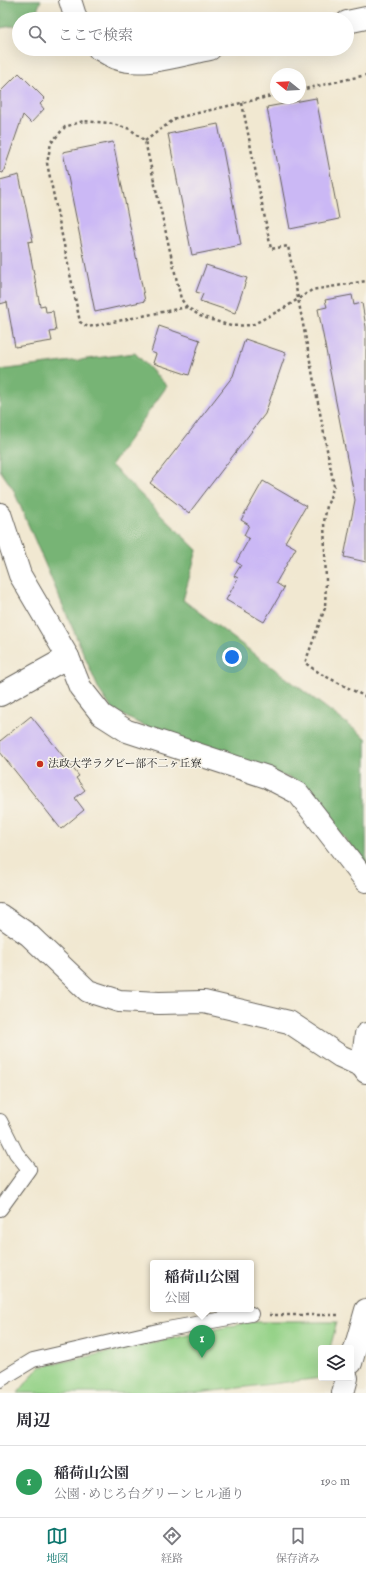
<!DOCTYPE html>
<html lang="ja">
<head>
<meta charset="utf-8">
<style>
  body { margin:0; font-family:"IM FELL English","Noto Serif JP",serif; background:#f2f2f3; color:#2b2b33 }
  .controls { position:absolute; right:12px; bottom:12px; display:grid; overflow:hidden; border-radius:4px; box-shadow:0 4px 16px #0002 }
  .controls button { width:36px; height:36px; display:grid; place-items:center; padding:0; border:0; border-bottom:1px solid #e1e1e2; background:#fff; color:#2b2b33; font:20px sans-serif }
  .compass { position:absolute; left:270px; top:68px; width:36px; height:36px; border-radius:50%; background:#fff; box-shadow:0 4px 16px #0002; rotate:288deg }
  .you { position:absolute; left:232px; top:657px; width:14px; height:14px; margin:-10px; border:3px solid #fff; border-radius:50%; background:#1a73e8; box-shadow:0 0 0 6px #1a73e833 }
  .badge { display:grid; place-items:center; width:26px; height:26px; border-radius:50%; background:#0f766e; color:#fff; font-size:13px; font-weight:700 }
  .pin { position:absolute; translate:-50% -33px; filter:drop-shadow(0 1px 2px #0008) }
  .pin::after { content:''; position:absolute; top:21px; width:14px; height:12px; background:inherit; clip-path:polygon(0 0,100% 0,50% 100%) }
  .popup { position:absolute; left:150px; top:1260px; width:104px; height:52px; box-sizing:border-box; display:grid; place-content:center; border-radius:4px; background:#fff; filter:drop-shadow(0 1px 3px #0005); font-size:13px; white-space:nowrap; color:#7c7c81 }
  .popup b { font-size:15px; color:#2b2b33 }
  .popup::after { content:''; position:absolute; left:50%; top:100%; margin-left:-8px; border:8px solid transparent; border-top-color:#fff }
  .list { margin:0; padding:0; list-style:none }
  h2 { display:flex; justify-content:space-between; align-items:center; height:52px; margin:0; padding:0 16px; font-size:17px }
  h2 small { font-size:13px; font-weight:400; color:#7c7c81 }
  .list li { display:grid; grid-template-columns:26px 1fr auto; gap:12px; align-items:center; box-sizing:border-box; height:72px; padding:0 16px; border-top:1px solid #e1e1e2 }
  .list b { display:block; font-size:15px; white-space:nowrap }
  .list p { margin:0; font-size:13px; white-space:nowrap; color:#7c7c81 }
  .list em { font-size:13px; font-style:normal; color:#7c7c81 }
  .icon { flex:none; width:22px; height:22px; fill:none; stroke:currentColor; stroke-width:2; stroke-linecap:round; stroke-linejoin:round }
  .map { position:relative; flex:none; width:366px; height:1393px; overflow:hidden }
  .search { position:absolute; background:#fff; box-shadow:0 4px 16px #0002; left:12px; right:12px; top:12px; height:44px; display:flex; align-items:center; gap:10px; box-sizing:border-box; padding:0 14px; border-radius:22px; color:#7c7c81; font-size:15px }
  .sheet { height:124px; background:#fff }
  nav { display:flex; justify-content:space-around; align-items:center; box-sizing:border-box; height:56px; border-top:1px solid #e1e1e2; background:#fff; font-size:11px; color:#7c7c81 }
  nav a { display:grid; justify-items:center; gap:2px }
  nav .on { color:#0f766e }
  .map>svg:first-child { display:block }
  .green { fill:#94d287; stroke:#587752 }
  .forest { fill:#77b474; stroke:#4a6848 }
  .building { fill:#cbb8f5 }
  .lines { fill:none; stroke-linecap:round; stroke-linejoin:round }
  .lane-casing { stroke:#67635b; stroke-width:16 }
  .street-casing { stroke:#67635b; stroke-width:24 }
  .secondary-casing { stroke:#67635b; stroke-width:24 }
  .path { stroke:#67635b; stroke-width:2.5; stroke-dasharray:3 3; stroke-linecap:butt }
  .lane { stroke:#fff; stroke-width:14 }
  .street { stroke:#fff; stroke-width:22 }
  .secondary { stroke:#fff; stroke-width:22 }
  .poi-dot { fill:#c8321e; stroke:#f7f3e8; stroke-width:1.5 }
  .labels { text-anchor:middle; dominant-baseline:central; stroke-width:3; stroke-linejoin:round; paint-order:stroke }
  .poi-label { font-size:11px; fill:#1c1c1c; stroke:#f7f3e8; text-anchor:start }
</style>
</head>
<body>
<div class="map">
<svg width="366" height="1393" viewBox="0 0 366 1393">
  <rect width="100%" height="100%" fill="#f7f3e8"/>
  <filter id="ink" filterUnits="userSpaceOnUse"><feTurbulence type="fractalNoise" baseFrequency=".025" numOctaves="2"/><feDisplacementMap in="SourceGraphic" scale="8" xChannelSelector="R" yChannelSelector="G"/><feConvolveMatrix kernelMatrix="1 2 1 2 8 2 1 2 1" color-interpolation-filters="sRGB"/></filter>
  <filter id="wash" filterUnits="userSpaceOnUse"><feTurbulence type="fractalNoise" baseFrequency=".012" numOctaves="4" result="noise"/><feDisplacementMap in="SourceGraphic" scale="16" xChannelSelector="R" yChannelSelector="G"/><feGaussianBlur stdDeviation="0.9" result="paint"/><feColorMatrix in="noise" values="0 0 0 0 0 0 0 0 0 0 0 0 0 0 0 0 0 1.4 0 .05"/><feComposite in="paint" operator="in"/></filter>
  <g filter="url(#wash)">
    <rect width="100%" height="100%" fill="#f1e8d1"/>
    <!-- green -->
    <path class="green" d="M250,1322H337L330,1348H321V1378L197,1393H18L39,1367Z"/>
    <!-- forest -->
    <g class="forest">
      <path d="M0,0H41L34,19H19V25L0,28Z"/>
      <path d="M135,353L167,386L111,465L197,550L183,600L366,738V865L298,781L166,736L130,719L112,709L99,690L13,489L0,470V370Z"/>
    </g>
    <g id="blocks">
      <!-- building -->
      <g class="building">
        <path d="M19,73L45,99L40,104L44,109L31,123L23,115L3,173L0,172V92Z"/>
        <path d="M316,98L339,219L290,229L267,107Z"/>
        <path d="M218,124L241,245L192,255L168,134Z"/>
        <path d="M113,142L145,301L95,312L63,152Z"/>
        <path d="M19,175L33,241L28,242L40,306L45,305L46,312L53,311L56,331L50,332L52,341L15,347L7,302L0,304V180Z"/>
        <path d="M206,265L247,278L235,313L200,301L203,294L196,292Z"/>
        <path d="M352,295L354,305L362,303L366,327V562L344,557L355,500L318,309L327,307L325,300Z"/>
        <path d="M159,326L200,340L189,375L153,363L156,354L151,352Z"/>
        <path d="M245,339L286,353L265,414L189,513L150,483L233,376Z"/>
        <path d="M263,481L306,506L285,542L296,548L276,583L284,588L264,622L226,600L238,578L234,576L241,565L236,562L249,539L244,535L249,525L241,520Z"/>
        <path d="M31,716L79,776L76,778L85,790L75,798L84,810L61,829L0,752V741Z"/>
      </g>
    </g>
  </g>
  <g filter="url(#ink)">
    <use href="#blocks" fill-opacity="0" stroke="#67635b" stroke-width="1"/>
    <g class="lines">
      <defs>
        <g id="lane">
          <path d="M0,1121L16,1153L29,1169L0,1209"/>
          <path d="M0,1380L33,1360L162,1330L251,1314"/>
        </g>
        <g id="street">
          <path d="M70,0L76,19"/>
          <path d="M347,22L366,18"/>
          <path d="M99,49C105,52 110,56 116,58C142,68 183,54 210,49"/>
          <path d="M0,514L20,575L68,657L80,687L102,715L127,731L267,777L298,793L366,881"/>
          <path d="M0,695L68,657"/>
          <path d="M0,915L29,935L88,991L119,1001L159,1003L204,1002L289,1022L340,1056L362,1066"/>
          <path d="M366,1034L362,1066L366,1072"/>
        </g>
        <g id="secondary">
          <path d="M351,1363L366,1310"/>
          <path d="M343,1393L347,1378"/>
        </g>
      </defs>
      <!-- lane casing -->
      <use href="#lane" class="lane-casing"/>
      <!-- street casing -->
      <use href="#street" class="street-casing"/>
      <!-- secondary casing -->
      <use href="#secondary" class="secondary-casing"/>
      <!-- path -->
      <g class="path">
        <path d="M300,90L366,75"/>
        <path d="M242,103L271,249L288,246L334,486L327,506L324,522L326,581L325,608L305,663L321,674L366,697"/>
        <path d="M145,141L176,118L276,95"/>
        <path d="M187,307L88,327L80,322L47,163L51,143L65,127L83,121L109,123L130,129L145,141L181,299L187,307L200,316L231,326L252,325L286,307L312,290L366,281"/>
        <path d="M269,1315H340"/>
      </g>
      <!-- lane -->
      <use href="#lane" class="lane"/>
      <!-- street -->
      <use href="#street" class="street"/>
      <!-- secondary -->
      <use href="#secondary" class="secondary"/>
    </g>
  </g>
  <!-- markers -->
  <circle class="poi-dot" cx="40" cy="764" r="4"/>
  <g class="labels">
    <!-- poi labels -->
    <g class="poi-label">
      <text x="48" y="764">法政大学ラグビー部不二ヶ丘寮</text>
    </g>
  </g>
</svg>
<div class="controls">
<button><svg class="icon" aria-label="layers" viewBox="0 0 24 24"><path d="M12 4l9 5-9 5-9-5zM3 14l9 5 9-5"/></svg></button>
</div>
<svg class="compass" viewBox="-18 -18 36 36"><path d="M0-13l5 13h-10z" fill="#e53935"/><path d="M0 13l5-13h-10z" fill="#7c7c81"/></svg>
<div class="you"></div>
<div class="pin badge" style="left:202px;top:1358px;background:#2e9e5b">1</div>
<div class="popup"><b>稲荷山公園</b>公園</div>
<div class="search"><svg class="icon" aria-label="search" viewBox="0 0 24 24"><circle cx="10" cy="10" r="6"/><path d="M15 15l6 6"/></svg>ここで検索</div>
</div>
<section class="sheet">
<h2>周辺<small></small></h2>
<ul class="list">
<li><span class="badge" style="background:#2e9e5b">1</span><div><b>稲荷山公園</b><p>公園 · めじろ台グリーンヒル通り</p></div><em>190 m</em></li>
</ul>
</section>
<nav>
<a class="on"><svg class="icon" aria-label="map" viewBox="0 0 24 24"><path d="M3 6l6-2 6 2 6-2v14l-6 2-6-2-6 2zM9 4v14M15 6v14"/></svg>地図</a>
<a><svg class="icon" aria-label="directions" viewBox="0 0 24 24"><path d="M12 3l9 9-9 9-9-9zM9 14v-3h6M13 9l2 2-2 2"/></svg>経路</a>
<a><svg class="icon" aria-label="saved" viewBox="0 0 24 24"><path d="M7 4h10v16l-5-4-5 4z"/></svg>保存済み</a>
</nav>
</body>
</html>
